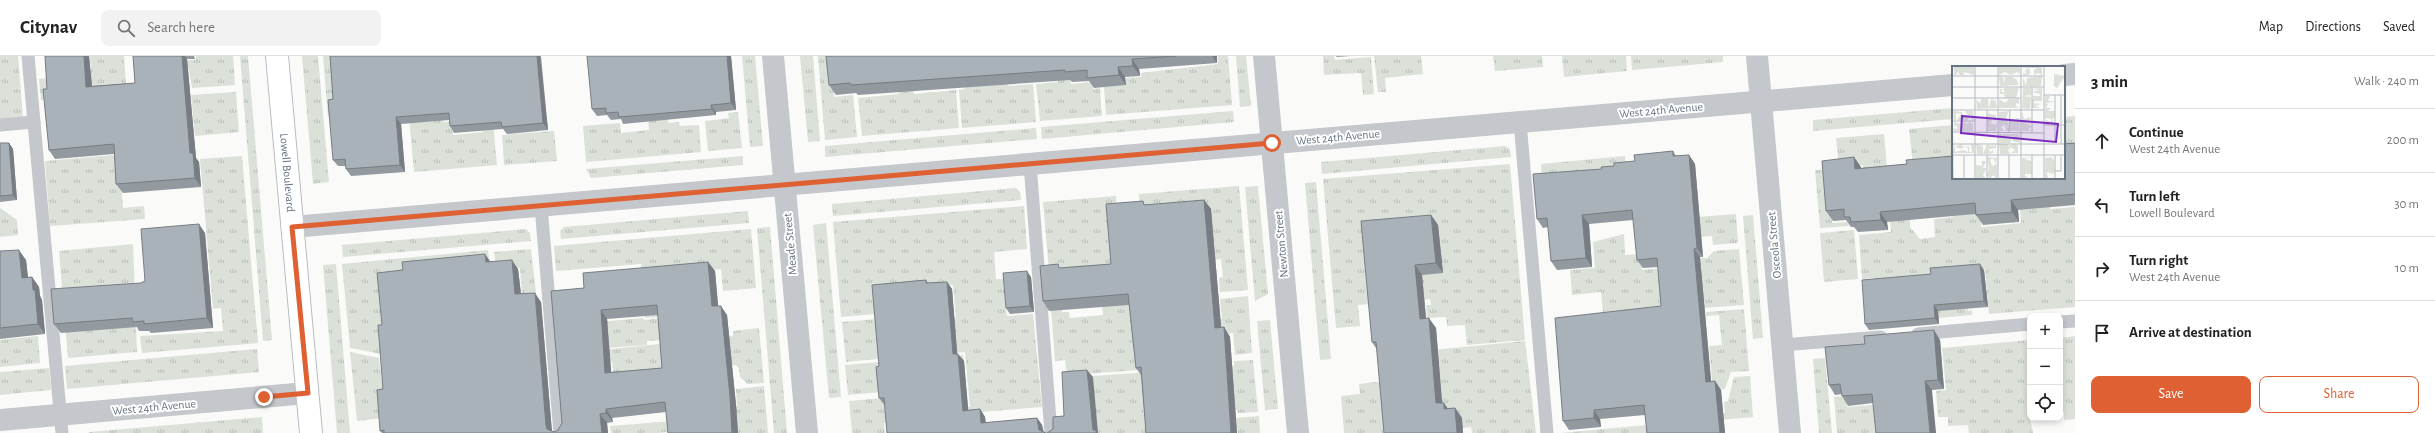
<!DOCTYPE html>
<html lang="en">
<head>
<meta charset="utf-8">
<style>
  body { margin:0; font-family:"Alegreya Sans",sans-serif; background:#f2f2f2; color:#222 }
  .controls { position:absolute; right:12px; bottom:12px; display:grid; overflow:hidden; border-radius:8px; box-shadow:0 2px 6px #0003 }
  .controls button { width:36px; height:36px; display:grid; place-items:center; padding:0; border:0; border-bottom:1px solid #e0e0e0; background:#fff; color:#222; font:20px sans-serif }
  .stop { position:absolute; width:12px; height:12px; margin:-9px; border:3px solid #df6032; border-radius:50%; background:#fff }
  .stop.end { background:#df6032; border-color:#fff; box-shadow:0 1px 4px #0008 }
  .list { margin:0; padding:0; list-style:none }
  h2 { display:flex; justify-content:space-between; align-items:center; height:52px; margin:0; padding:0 16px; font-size:17px }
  h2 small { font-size:13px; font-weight:400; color:#767676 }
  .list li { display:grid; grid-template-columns:26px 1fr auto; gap:12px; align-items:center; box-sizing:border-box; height:64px; padding:0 16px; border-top:1px solid #e0e0e0 }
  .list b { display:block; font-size:15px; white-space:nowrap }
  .list p { margin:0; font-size:13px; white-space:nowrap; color:#767676 }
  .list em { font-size:13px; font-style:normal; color:#767676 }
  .actions { display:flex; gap:8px; padding:12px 16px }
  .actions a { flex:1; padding:9px 0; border:1px solid #df6032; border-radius:8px; text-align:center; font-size:14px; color:#df6032 }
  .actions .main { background:#df6032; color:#fff }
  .icon { flex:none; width:22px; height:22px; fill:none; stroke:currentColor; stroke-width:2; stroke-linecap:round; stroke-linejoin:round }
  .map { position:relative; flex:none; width:2075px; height:377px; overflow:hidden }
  header { display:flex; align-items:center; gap:24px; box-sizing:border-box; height:56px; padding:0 20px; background:#fff; border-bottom:1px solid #e0e0e0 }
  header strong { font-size:19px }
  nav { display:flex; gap:22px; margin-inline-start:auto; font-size:14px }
  .search { width:280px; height:36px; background:#f2f2f2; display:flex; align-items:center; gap:10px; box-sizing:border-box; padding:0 14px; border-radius:8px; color:#767676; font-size:15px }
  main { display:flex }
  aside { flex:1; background:#fff }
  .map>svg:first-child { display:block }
  .grass { fill:url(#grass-tufts) }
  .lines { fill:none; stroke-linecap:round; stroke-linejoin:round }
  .secondary-casing { stroke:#b8bdc2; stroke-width:24 }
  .lane { stroke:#c4c7cb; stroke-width:13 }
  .street { stroke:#c4c7cb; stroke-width:22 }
  .secondary { stroke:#fff; stroke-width:22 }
  .wall { fill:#92999f; fill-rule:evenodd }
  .shaded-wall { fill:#777d82 }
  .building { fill:#aab2b9; stroke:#777d82; fill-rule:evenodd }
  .route { stroke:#df6032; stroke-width:5 }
  .labels { text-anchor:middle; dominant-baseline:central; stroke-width:4; stroke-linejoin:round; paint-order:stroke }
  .street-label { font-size:12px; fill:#667482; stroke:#fff }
  .inset-road { fill:none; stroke:#b6bcc2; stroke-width:1 }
  .view { fill:#7b2cbf; fill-opacity:0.15; stroke:#7b2cbf; stroke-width:2 }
  .inset-edge { fill:none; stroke:#667482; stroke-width:2 }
</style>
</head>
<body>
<header>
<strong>Citynav</strong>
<div class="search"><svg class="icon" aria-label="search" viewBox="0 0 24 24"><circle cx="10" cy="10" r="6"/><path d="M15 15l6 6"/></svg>Search here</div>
<nav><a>Map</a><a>Directions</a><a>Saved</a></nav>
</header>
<main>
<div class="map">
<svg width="2075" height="377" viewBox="0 0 2075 377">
  <defs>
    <pattern id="grass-tufts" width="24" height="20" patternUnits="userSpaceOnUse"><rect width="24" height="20" fill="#dbe1d9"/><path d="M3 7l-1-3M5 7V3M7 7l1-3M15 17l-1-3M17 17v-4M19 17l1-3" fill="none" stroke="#b5bbb5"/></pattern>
  </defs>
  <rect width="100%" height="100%" fill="#fafaf8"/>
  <!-- grass -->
  <g class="grass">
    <path d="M0,0H18L23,61L0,63Z"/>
    <path d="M90,0H124L126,29L41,44L39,23L50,22V17L91,14Z"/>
    <path d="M196,0H233L235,29L192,32L187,4H196Z"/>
    <path d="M240,0H248L272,284L263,285Z"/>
    <path d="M302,0H318L329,126L313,128Z"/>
    <path d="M323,0H437L443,66L452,65L453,79L483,76L482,56L492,55L497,109L414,116L406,28L328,61Z"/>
    <path d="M742,0H755L763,90L750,91Z"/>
    <path d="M800,0H813L820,85L808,86Z"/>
    <path d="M818,0H847L831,1L834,41L853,39L857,81L825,84Z"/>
    <path d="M896,0H911L914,38L956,34L959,72L862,80L858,42L899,38Z"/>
    <path d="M1218,0H1228L1232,49L1106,59L1104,31L1126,29V22L1141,21V17L1218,8Z"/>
    <path d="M1236,0H1246L1251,50L1240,51Z"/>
    <path d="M1323,0H1334L1335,4L1371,1L1374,38L1363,39L1361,17L1324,19Z"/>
    <path d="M1374,0H1421L1423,18L1385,22L1386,36H1378Z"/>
    <path d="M1493,0H1542L1543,11L1495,15Z"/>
    <path d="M1562,0H1626L1627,15L1564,21Z"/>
    <path d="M1631,0H1723V6L1632,14Z"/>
    <path d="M1007,13L1008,30L1033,28L1036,66L962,72L959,34L965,33L964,16Z"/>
    <path d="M1058,18L1070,22L1071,28L1093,26V33L1100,32L1102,60L1040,65L1036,28L1058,26Z"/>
    <path d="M236,36L239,76L195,80L191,39Z"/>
    <path d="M1953,52V63L1813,75V64Z"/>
    <path d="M1233,55L1234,66L1042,83L1041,71Z"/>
    <path d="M738,56L742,92L708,95L705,65L729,62L728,57Z"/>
    <path d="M2075,60V97L2064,98V61Z"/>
    <path d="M668,63V67L679,66L680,70L699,69L701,96L586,106L583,70L620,67L621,77L649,74L648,64Z"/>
    <path d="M1953,69V115L1913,110L1909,73Z"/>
    <path d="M1036,72L1037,83L825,101V90Z"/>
    <path d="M554,75L557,105L504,109L502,79Z"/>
    <path d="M1884,78L1887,112L1864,120L1863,109L1839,111L1836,82Z"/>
    <path d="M1505,90L1510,93L1511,101L1322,118L1321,106Z"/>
    <path d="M195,92L196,104L121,127L123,152L144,150L145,163L50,170L45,105Z"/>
    <path d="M242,100L258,287L142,297L140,280L223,275L221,252L213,253L200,103Z"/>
    <path d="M743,100V109L591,122L586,113Z"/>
    <path d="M1625,100L1626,114L1542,127L1541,108Z"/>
    <path d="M1510,108L1525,284L1467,289L1465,269L1447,270L1446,261L1427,262L1426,249H1431L1430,243L1358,249L1360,270L1336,272L1323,123Z"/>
    <path d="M1815,114H1827L1832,167L1848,166L1849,170L1820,172Z"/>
    <path d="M1316,126L1331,303L1320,304L1305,127Z"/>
    <path d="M1239,130L1248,234L1220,236L1219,222L1223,221L1221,203L1208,204L1207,197L1215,196L1211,153L1151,157L1140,155L1139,138Z"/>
    <path d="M1258,130L1268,238L1255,245L1245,131Z"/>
    <path d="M1016,132L1020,136L1021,144L833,160L832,148Z"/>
    <path d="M1116,140L1117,156L1153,207L1050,226L1043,146Z"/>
    <path d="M2049,146L2050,153L2075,151V251L1989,258L1985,213L1964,215L1968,255L1972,254V259L1894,266L1874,227L1873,222L1862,223L1859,179L1891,176L1889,153L1910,161V171L1920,183L1935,181L1934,163L1953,161L1952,157L1970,155L1981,162V171L2021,167L2020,151Z"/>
    <path d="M1024,150L1027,193L994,196L996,223H1003L1007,260L1033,258L1042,351L968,357V351H970L965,296L889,303L935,264L956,262L953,229L873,236L875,258L841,261L833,166Z"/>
    <path d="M0,152L17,164L18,179L0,181Z"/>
    <path d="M748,155L749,167L561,183L560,175L564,171Z"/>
    <path d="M1736,158L1738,187L1713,189L1712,180L1700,181L1685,162Z"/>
    <path d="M1753,159L1763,282L1753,283L1743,160Z"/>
    <path d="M826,167L841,341L829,342L813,169Z"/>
    <path d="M770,171L787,377H774L757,172Z"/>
    <path d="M526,173L530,177L531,185L343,201L342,189Z"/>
    <path d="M751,173L756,232L723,235L721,213L671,217L674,260L645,262L641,208L556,215L554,190Z"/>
    <path d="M1854,174L1858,223L1824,226L1820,177Z"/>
    <path d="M1624,178L1625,199L1641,198L1642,214L1662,212L1695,252L1604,268L1601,236L1572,239L1570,214L1595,212L1593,186Z"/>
    <path d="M133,188L137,296L68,302L59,195Z"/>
    <path d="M531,193L536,237L524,262L520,212L497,214L494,196Z"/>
    <path d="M1739,193L1744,249L1703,252L1701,202H1707L1714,195Z"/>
    <path d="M488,194L489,203L445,207L386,268L381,269L379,272L381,298L350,292L342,208Z"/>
    <path d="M336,208L350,377H337L323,209Z"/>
    <path d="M1131,227L1135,270L1222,263L1220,243L1248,240L1252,297L1235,299L1233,277L1138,285L1140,314L1067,319L1065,304L1055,305L1051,251L1061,250L1062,256H1069L1070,262L1103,259L1102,250Z"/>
    <path d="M1744,253L1749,315L1731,316L1725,333L1713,334L1709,290L1722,289L1719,259L1706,260V256Z"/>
    <path d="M643,262L644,264L662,262L664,284L647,285V289L593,293L598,266Z"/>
    <path d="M878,263L887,302L846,306L842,266Z"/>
    <path d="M1270,264L1278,353L1265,354L1257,265Z"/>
    <path d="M759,272L764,327L748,328L740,321L739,313L736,309L643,318L615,332L612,305L595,306L594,295L733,280V275Z"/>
    <path d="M38,280L40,307L0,311V284Z"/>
    <path d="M2075,280V363L2064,364V356H2060V282Z"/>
    <path d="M2030,284V362L2033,377H1969L1968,369L1948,370V361H1938L1936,335L1946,334L1942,292Z"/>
    <path d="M1525,285L1536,377H1472L1471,371L1463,372L1462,362L1451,363L1443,357L1439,308L1423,309L1422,295Z"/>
    <path d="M257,293L259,316L67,333L65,310Z"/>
    <path d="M350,296L379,302L382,327L442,322L384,362L357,365Z"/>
    <path d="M963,299L964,304L890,310L881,336L848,339L845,309Z"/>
    <path d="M1825,302L1832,377H1819L1813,303Z"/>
    <path d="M1253,304L1258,356L1238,357L1237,354L1144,358L1146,377H1071L1068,341L1094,338L1093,320L1234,310V305Z"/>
    <path d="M49,312L51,334L0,339V316Z"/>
    <path d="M1750,320L1753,361L1650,370L1725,357L1724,346L1728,345L1734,321Z"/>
    <path d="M1384,325L1388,377H1344L1341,340L1360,338L1359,328Z"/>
    <path d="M764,330L768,377H738L737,368L658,377H611L610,370L674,365L737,350L736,333Z"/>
    <path d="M1845,340L1847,351L1907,346L1889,377H1837L1834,341Z"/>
    <path d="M883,342L884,352L894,351L888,367H884L885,377H852L849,345Z"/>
    <path d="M1259,360L1260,377H1238L1236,362Z"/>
    <path d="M262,361L263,377H89V376Z"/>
    <path d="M1647,369L1655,377H1560Z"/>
  </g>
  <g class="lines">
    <defs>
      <g id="secondary">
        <path id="s1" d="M277,0L311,377"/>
      </g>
    </defs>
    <!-- secondary casing -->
    <use href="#secondary" class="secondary-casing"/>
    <!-- lane -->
    <g class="lane">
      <path d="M28,0L62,377"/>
      <path d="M1520,66L1547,377"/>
      <path d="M0,69L34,66"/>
      <path d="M1030,108L1051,377"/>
      <path d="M541,150L560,377"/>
      <path d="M2060,266L2075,265"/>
      <path d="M1918,278L2030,268"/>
      <path d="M1782,289L1881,281"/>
    </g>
    <!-- street -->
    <g class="street">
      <path d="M773,0L807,377"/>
      <path d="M1264,0L1298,377"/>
      <path d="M1757,0L1790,377"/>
      <path d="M2064,19L2075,18"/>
      <path d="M292,171L1953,29"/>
      <path d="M0,364L307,337"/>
    </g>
    <!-- secondary -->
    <use href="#secondary" class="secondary"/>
  </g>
  <!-- wall -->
  <g class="wall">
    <path d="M45,0H89L92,30L135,27L133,0H194L195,3H187L196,102L199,106L201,131L123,137L116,128L114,98L55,103L49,94L47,33Z"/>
    <path d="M330,0H544H541L548,74L507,78L503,73L454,77L450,70L449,64L401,68L405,116L351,120L346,113V110H338L333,104V43Z"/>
    <path d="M731,0L736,54L716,56V59L623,68L621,63L611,64L607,59L597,60L592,53Z"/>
    <path d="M826,0H1217V7L1139,13L1140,20L1125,21L1126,29L1094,32L1089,25L1072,26L1070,24L858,39L856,37L836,39L829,29Z"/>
    <path d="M1336,0H1350L1337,1Z"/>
    <path d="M0,87H9L13,93L17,144L0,146Z"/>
    <path d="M2075,87V149L2018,154L2019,166L1983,169L1976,159L1975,158L1887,166L1888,174L1858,176L1854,171H1851L1846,164L1833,165L1826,155L1854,101L1861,112L1907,108L1953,100Z"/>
    <path d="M1673,95L1676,100L1689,99L1695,108L1703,201H1700L1711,326L1715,325L1721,334L1725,377H1647L1645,359L1600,363L1601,371L1569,374L1563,365L1661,250L1658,211L1643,212L1637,204L1633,164L1589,168L1592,211L1557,214L1551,205L1548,171L1543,172L1537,163L1602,113Z"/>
    <path d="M1204,144L1211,153L1221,271H1224L1230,281L1237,377H1146L1141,319L1136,312L1129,249L1049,255L1043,245L1061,212L1111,208L1146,149Z"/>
    <path d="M1431,159L1438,169L1443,217L1422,219L1426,262L1436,272L1442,347L1448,353L1455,352L1462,362L1463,377L1376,292L1372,286Z"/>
    <path d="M205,177L213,272L151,277L149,275H139L137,271L61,277L54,268L145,225Z"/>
    <path d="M0,195L26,204L28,221H32L39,231L40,240L42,244L45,278L0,283Z"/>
    <path d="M490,206L518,213L521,238L541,246L552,375L554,376L558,374L562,367L584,232L708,206L715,215L718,250L727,259L736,349L738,377H668L666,356L612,362L613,366L607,367L608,377H382L380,375L383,333L382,269L403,214ZM658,259L662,312L611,316L607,263Z"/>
    <path d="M1984,214L1988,251L1938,255L1939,268L1869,274L1865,268Z"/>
    <path d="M1031,221L1034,256L1010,258L1006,252Z"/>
    <path d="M926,224L928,227L947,226L952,233L957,298H958L964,305L968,354L980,353L985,361L986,367L1037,362L1042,369L1043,376L1046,377H887L885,350L879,342L876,311L879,310L872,229Z"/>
    <path d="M1940,284L1944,333L1932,334L1873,347L1848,350L1842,340V338L1835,339L1829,329Z"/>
  </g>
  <!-- shaded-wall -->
  <g class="shaded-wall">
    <path d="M84,0H89L93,40L86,31Z"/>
    <path d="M182,0H185L187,3L196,102L199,106L201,131L195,122L190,97Z"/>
    <path d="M537,0H540L548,74L543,67Z"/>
    <path d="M727,0H731L736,54L731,47Z"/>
    <path d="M1212,0H1217V7Z"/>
    <path d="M1132,3L1139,13L1140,20L1133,10Z"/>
    <path d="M1118,11L1125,21L1126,29L1119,19Z"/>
    <path d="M711,49L716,56V59L712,53Z"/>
    <path d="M396,61L401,68L405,116L400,109Z"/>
    <path d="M9,87L13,93L17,144L13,139Z"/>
    <path d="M1689,99L1695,108L1703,201L1697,192Z"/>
    <path d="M1854,101L1861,111L1862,123L1855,113Z"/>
    <path d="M1204,144L1211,153L1222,281L1215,272Z"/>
    <path d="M2011,144L2018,154L2019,166L2012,156Z"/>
    <path d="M1880,156L1887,166L1888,174L1881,164Z"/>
    <path d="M1431,159L1438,169L1443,217L1436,207Z"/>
    <path d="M1582,159L1589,168L1592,211L1586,202Z"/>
    <path d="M199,168L205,177L213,272L207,262Z"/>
    <path d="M1694,193L1700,201L1712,335L1706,326Z"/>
    <path d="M19,194L26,204L29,232L22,222Z"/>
    <path d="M485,198L492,208L486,206Z"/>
    <path d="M512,204L518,213L522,247L515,238Z"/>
    <path d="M708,206L715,215L719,260L712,250Z"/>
    <path d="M1980,208L1984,214L1988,251L1984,245Z"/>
    <path d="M1415,209L1422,219L1427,273L1420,263Z"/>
    <path d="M1027,215L1031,221L1034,256L1030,250Z"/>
    <path d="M32,221L39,231L40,240L42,244L45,278L38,268L33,234Z"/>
    <path d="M947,226L952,233L958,306L953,298Z"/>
    <path d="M535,237L541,246L552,377L547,373L546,369Z"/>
    <path d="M1934,249L1938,255L1939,268L1935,262Z"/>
    <path d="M721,250L727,259L736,349L738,377H732Z"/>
    <path d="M601,254L607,263L612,326L605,317Z"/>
    <path d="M1429,262L1436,272L1443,357L1436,347Z"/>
    <path d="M1224,271L1230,281L1237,377H1231Z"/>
    <path d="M1934,274L1940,284L1944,333L1938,324Z"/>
    <path d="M958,298L964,305L969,362L963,355Z"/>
    <path d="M1087,314L1093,321L1098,377H1095L1093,374Z"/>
    <path d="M1715,325L1721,334L1725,377H1720Z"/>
    <path d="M1925,325L1932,334L1936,377H1930Z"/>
    <path d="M1444,347L1451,357L1444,353Z"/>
    <path d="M1455,352L1462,362L1463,377H1457Z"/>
    <path d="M606,353L612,362L613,366L606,357Z"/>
    <path d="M980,353L985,361L986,374L981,367Z"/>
    <path d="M1594,354L1600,363L1601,371L1594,362Z"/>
    <path d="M600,358L607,367L608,377H602Z"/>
    <path d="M1037,362L1042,369L1044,377L1039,374Z"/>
  </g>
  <!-- building -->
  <g class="building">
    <path d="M45,0H84L86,31L135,27L133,0H182L190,97H193L195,122L116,128L114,88L49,94L43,33H47Z"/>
    <path d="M330,0H537L543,67L502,71L501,66L450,70L449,57L396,61L400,109L346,113L345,103L333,104L328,44L333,43Z"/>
    <path d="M587,0H727L731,47L711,49L712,53L619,61L618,56L606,57V52L592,53Z"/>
    <path d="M826,0H1176L1132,3L1133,10L1118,11L1119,19L1087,22V14L1065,16V14L851,29L850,27L829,29Z"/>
    <path d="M0,87H9L13,139L0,140Z"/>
    <path d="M2075,87V138L2011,144L2012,156L1976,159L1975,147L1880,156L1881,164L1851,166L1850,161H1844V153L1826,155L1822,105L1854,101L1855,113L1907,108L1906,104L1953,100V122H2064V88Z"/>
    <path d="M1673,95V100L1689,99L1697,192L1694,193L1706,326L1715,325L1720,377H1647L1644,349L1594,354V362L1563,365L1555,262L1661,250L1657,202L1637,204L1632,154L1582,159L1586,202L1551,205L1547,162L1537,163L1533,118L1602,113L1601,111L1614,110V107L1635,105L1634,99Z"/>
    <path d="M1204,144L1215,272L1224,271L1231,377H1146L1141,311L1136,312L1128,238L1043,245L1040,210L1058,208L1059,212L1111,208L1106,148L1143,145L1144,149Z"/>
    <path d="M1431,159L1436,207L1415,209L1420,263L1429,262L1436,347H1444V353L1455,352L1457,377H1384L1376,286H1372L1361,165Z"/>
    <path d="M199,168L207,262L144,268V265L133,266L132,262L54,268L51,233L141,227L145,225L141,173Z"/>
    <path d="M19,194L22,222L32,221L33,234H35L38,268L0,272V195Z"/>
    <path d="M485,198L486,206L512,204L515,238L535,237L546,369L547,373L554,376L558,374L562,367L551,235L584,232L583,217L708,206L712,250H721L730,340L732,377H668L665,346L606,353V357L600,358L602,377H384V374L380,375L377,334L383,333L378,269H382L377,217L403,214L402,206ZM657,249L662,312L605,317L601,254Z"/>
    <path d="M1980,208L1984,245L1934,249L1935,262L1865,268L1862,224L1931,218L1930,212Z"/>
    <path d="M1027,215L1030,250L1006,252L1003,217Z"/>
    <path d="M926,224V227L947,226L953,298H958L963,355L980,353L981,367L1037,362L1039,374L1046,377H887L884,342H879L876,311L879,310L872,229Z"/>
    <path d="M1934,274L1938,324L1925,325L1930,377H1876L1872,338L1842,340L1840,328L1829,329L1825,291L1865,288L1864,280Z"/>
    <path d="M1087,314L1093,374H1096V377H1047L1053,373V361L1064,360L1062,316Z"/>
  </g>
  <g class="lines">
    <!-- route -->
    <path class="route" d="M264,341L308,337L292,171L1272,87"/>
  </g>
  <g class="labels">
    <!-- street labels -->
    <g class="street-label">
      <text transform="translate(1661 54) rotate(-5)">West 24th Avenue</text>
      <text transform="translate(1338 81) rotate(-5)">West 24th Avenue</text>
      <text stroke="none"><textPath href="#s1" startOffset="117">Lowell Boulevard</textPath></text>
      <text transform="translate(790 188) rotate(-95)">Meade Street</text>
      <text transform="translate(1281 188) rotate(-95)">Newton Street</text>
      <text transform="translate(1774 189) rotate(-95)">Osceola Street</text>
      <text transform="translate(154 351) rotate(-5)">West 24th Avenue</text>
    </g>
  </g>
  <!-- overview -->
  <g transform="translate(1952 10)">
    <rect width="113" height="113" fill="#fafaf8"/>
    <path d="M2,0H22V9L12,6V9H8L6,6L4,8L7,9H2ZM47,0H68V9L66,6L59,9L53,6L47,9ZM71,0H90V9L86,7L82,9V4L85,2H77L79,9L78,7L76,9H71V7L75,8L73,5L76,2H71ZM47,10L51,11L52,18L53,11H60L64,13L67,19L48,20ZM90,10L89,20H71V11L74,20L75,12ZM52,22H67L64,32H53L52,28H48V23H52L49,25L52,27ZM71,22H79V29L72,30L79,31L78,43L70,42ZM80,23L89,22L90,23V35H82V37L88,38L83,40L89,42H80V33H82L80,30H88V28L80,26L88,24ZM94,30H98L96,35H103L93,38H96L94,42H99L96,45H103V52L100,53L102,58H94V54L99,56V53L94,52L93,56V31ZM24,33L28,38L29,33H36L37,42L39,33L44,35L45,42L25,43ZM47,33L53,37L57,33H67V38L64,37V40L67,42H47ZM1,45L10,46L11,51L16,49L13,45H21L22,54L18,52L19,47L16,54H5L9,48L4,47V54H2ZM57,45L54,52L57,60L54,61H57V65H54L53,59L49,61L52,65H47V46ZM38,46V48L44,49V55L39,52L40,56L38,57L43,59L45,56L44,65H35V49ZM70,46L72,53L79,51L78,56L72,58H77L80,61L76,63L79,65H70ZM64,52H67L68,65H58V55H65ZM2,56L9,58L14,56V58L18,56L21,58V65H2L1,62L5,63V59L2,61ZM47,68H67L68,77L60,75L62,70H54L48,72L59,73V77H47ZM3,78V81L9,78L12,81L9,83L3,81V86L12,84L16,86V82L13,81L17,80V86H20L19,78L22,79V87H1ZM24,78L31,80V88L35,78L39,80L41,78V81L44,78V82L37,83L38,86L41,84V87L35,88H25ZM47,78H56V80L63,78L66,80V87H59L63,84L59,81L56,84L58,88H48ZM35,91L45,92L44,98L41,92L38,94L40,100L45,98V113L41,109L38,113L35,109L37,103ZM79,91L72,93L79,95L80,108H73V110L76,111L70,113V92ZM99,91L102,94L103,105L101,108L95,106L96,113H93V92ZM30,95H34L31,102H34V104L31,109L34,113H24V99L30,100Z" fill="#dbe1d9"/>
    <path d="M102,8L113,10L105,22L102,20Z" fill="#dbe1d9"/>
    <path class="inset-road" d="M0,0L1,113M46,0V113M69,0V113M92,0V113M0,10H91M1,21H92M92,29H113M103,29V77M109,29V78M1,32H69M1,44H92M35,44V66M80,44V21M1,55H23M92,59H113M1,66L92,67M57,66L58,44M80,67V44M1,78H113M0,89H113M35,89V113M57,89V113M80,89V113M103,89V113M103,105H109V89M12,113V90M23,113V0"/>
    <path class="view" d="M10,50L106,58L104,76L9,67Z"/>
    <rect width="113" height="113" class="inset-edge"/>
  </g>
</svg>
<div class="controls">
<button>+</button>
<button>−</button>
<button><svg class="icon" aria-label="locate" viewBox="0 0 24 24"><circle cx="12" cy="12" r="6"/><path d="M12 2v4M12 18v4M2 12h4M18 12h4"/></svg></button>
</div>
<div class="stop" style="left:1272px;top:87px"></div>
<div class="stop end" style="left:264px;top:341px"></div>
</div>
<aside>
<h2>3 min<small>Walk · 240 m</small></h2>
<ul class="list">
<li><svg class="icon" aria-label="ahead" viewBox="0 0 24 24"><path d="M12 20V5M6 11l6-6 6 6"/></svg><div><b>Continue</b><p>West 24th Avenue</p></div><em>200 m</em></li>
<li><svg class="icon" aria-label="left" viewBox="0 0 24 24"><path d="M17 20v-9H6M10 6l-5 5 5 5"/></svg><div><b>Turn left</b><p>Lowell Boulevard</p></div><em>30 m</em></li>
<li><svg class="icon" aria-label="right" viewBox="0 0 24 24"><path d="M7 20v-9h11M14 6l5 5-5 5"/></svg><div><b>Turn right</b><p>West 24th Avenue</p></div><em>10 m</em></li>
<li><svg class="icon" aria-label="arrive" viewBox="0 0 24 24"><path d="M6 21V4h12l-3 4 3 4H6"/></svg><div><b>Arrive at destination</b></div></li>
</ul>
<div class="actions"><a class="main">Save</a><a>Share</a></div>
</aside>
</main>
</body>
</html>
